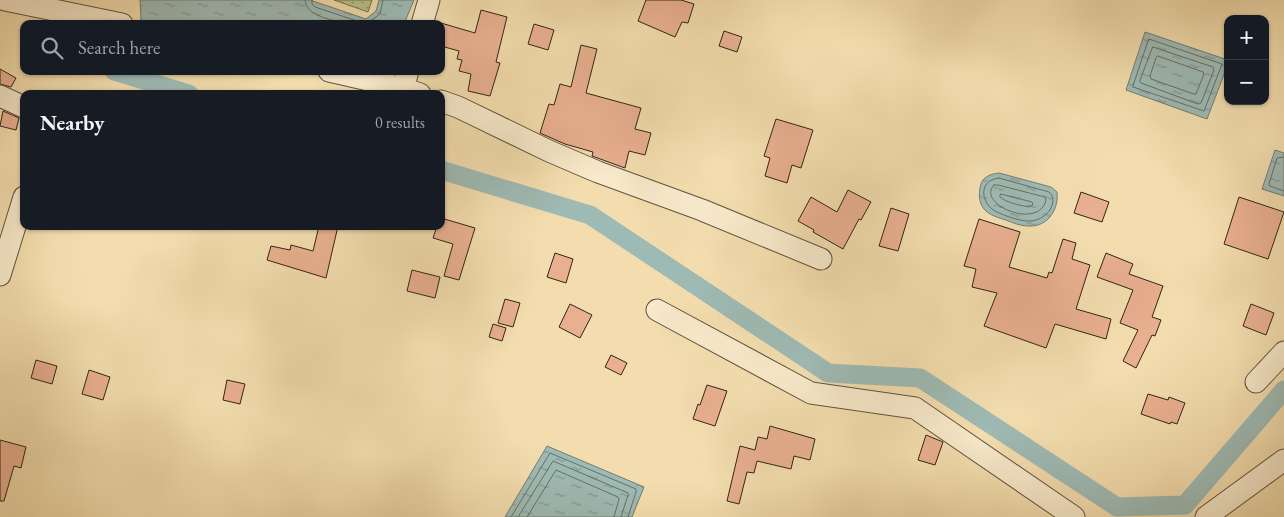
<!DOCTYPE html>
<html lang="en">
<head>
<meta charset="utf-8">
<style>
  body { margin:0; font-family:"EB Garamond",serif; background:#20242c; color:#f1f3f6 }
  .controls { position:absolute; right:15px; top:15px; display:grid; overflow:hidden; border-radius:10px; box-shadow:0 1px 4px #0004 }
  .controls button { width:45px; height:45px; display:grid; place-items:center; padding:0; border:0; border-bottom:1px solid #363941; background:#171b24; color:#f1f3f6; font:25px sans-serif }
  .list { margin:0; padding:0; list-style:none }
  h2 { display:flex; justify-content:space-between; align-items:center; height:65px; margin:0; padding:0 20px; font-size:21px }
  h2 small { font-size:16px; font-weight:400; color:#9ea1a6 }
  .icon { flex:none; width:28px; height:28px; fill:none; stroke:currentColor; stroke-width:2; stroke-linecap:round; stroke-linejoin:round }
  .map { position:relative; flex:none; width:1284px; height:517px; overflow:hidden }
  .search { position:absolute; background:#171b24; box-shadow:0 1px 4px #0004; left:20px; top:20px; width:425px; height:55px; display:flex; align-items:center; gap:12px; box-sizing:border-box; padding:0 18px; border-radius:10px; color:#9ea1a6; font-size:19px }
  .panel { position:absolute; background:#171b24; box-shadow:0 1px 4px #0004; left:20px; top:90px; width:425px; height:140px; border-radius:10px }
  .map>svg:first-child { display:block }
  .park { fill:url(#park-dots); stroke:#747452 }
  .water { fill:url(#water-ripples); stroke:#727e76 }
  .lines { fill:none; stroke-linecap:round; stroke-linejoin:round }
  .shore { stroke:#677066; stroke-width:1 }
  .canal { stroke:#9ebab4; stroke-width:19 }
  .building { fill:#e9b090; stroke:#302518 }
  .minor-casing { stroke:#61533e; stroke-width:23 }
  .minor { stroke:#f7e9ca; stroke-width:21 }
</style>
</head>
<body>
<div class="map">
<svg width="1284" height="517" viewBox="0 0 1284 517">
  <defs>
    <pattern id="park-dots" width="8" height="8" patternUnits="userSpaceOnUse" patternTransform="scale(1.25)"><rect width="8" height="8" fill="#b9c28c"/><path d="M2 2h.1M6 6h.1" fill="none" stroke="#979d71" stroke-width="1.8" stroke-linecap="round"/></pattern>
    <pattern id="water-ripples" width="26" height="14" patternUnits="userSpaceOnUse" patternTransform="scale(1.25)"><rect width="26" height="14" fill="#9ebab4"/><path d="M2 4q2-2 4 0t4 0M15 11q2-2 4 0t4 0" fill="none" stroke="#819791"/></pattern>
  </defs>
  <rect width="100%" height="100%" fill="#f3ddae"/>
  <filter id="stains"><feTurbulence type="fractalNoise" baseFrequency=".004" numOctaves="4"/><feColorMatrix values="0 0 0 0 .2 0 0 0 0 .09 0 0 0 0 .02 0 0 0 .5 -.17"/></filter>
  <radialGradient id="worn" r=".72"><stop offset=".6" stop-color="#630" stop-opacity="0"/><stop offset="1" stop-color="#630" stop-opacity=".3"/></radialGradient>
  <!-- park -->
  <path class="park" d="M334,0H372L368,12Z"/>
  <!-- water -->
  <g class="water">
    <path d="M140,0H310L366,19L376,11L379,0H414L404,24H155L141,20Z"/>
    <path d="M1145,32L1228,60V64L1207,119L1126,90Z"/>
    <path d="M1275,150L1284,153V196L1262,189Z"/>
    <path d="M999,173L1051,187L1057,192C1059,209 1048,227 1029,226C1021,226 1013,223 1006,220C996,217 985,214 981,204C979,199 979,194 980,188C981,178 989,174 999,173Z"/>
    <path d="M547,446L644,487L632,517H505Z"/>
  </g>
  <g class="lines">
    <!-- shore -->
    <g class="shore">
      <path d="M305,0C306,17 332,19 346,24"/>
      <path d="M312,0V4L315,7L366,24L380,14L383,0"/>
      <path d="M1149,39L1222,64L1204,111L1133,87Z"/>
      <path d="M1153,47L1213,67L1214,70L1201,103L1198,104L1141,83L1140,81Z"/>
      <path d="M1158,56L1203,72L1204,74L1196,94H1194L1151,79L1150,76L1156,58Z"/>
      <path d="M1284,157L1277,158L1269,184L1270,186L1284,191"/>
      <path d="M999,178L1049,192C1055,197 1053,204 1050,210C1046,216 1037,221 1030,221C1022,222 998,214 992,209C980,199 980,180 999,178Z"/>
      <path d="M994,185H998L1045,197L1046,200C1039,231 975,204 994,185Z"/>
      <path d="M1001,194L1032,202L1033,205L1029,207C1019,205 1007,203 1000,197Z"/>
      <path d="M511,517L550,453L636,489V492L628,517"/>
      <path d="M518,517L553,461L628,493V495L621,517"/>
      <path d="M527,517L556,470L618,497L619,499L614,517"/>
    </g>
    <!-- canal -->
    <g class="canal">
      <path d="M114,71L189,94"/>
      <path d="M441,170L590,215L828,373L920,378L1117,507L1185,505L1284,390"/>
    </g>
  </g>
  <!-- building -->
  <g class="building">
    <path d="M646,0H681L694,4L688,23L682,22L675,37L638,21Z"/>
    <path d="M481,10L507,17L496,62L500,63L490,96L468,91L471,74L459,71L462,60L457,59L459,51L441,46V23L475,33Z"/>
    <path d="M534,24L554,30L548,50L528,44Z"/>
    <path d="M724,31L742,37L737,52L719,46Z"/>
    <path d="M581,45L597,49L586,93L641,108L635,129L651,133L645,155L629,151L625,168L592,156L593,152L565,144L540,133L549,104L554,105L560,84L571,87Z"/>
    <path d="M0,69L16,78L11,87L0,84Z"/>
    <path d="M3,111L19,118L16,130L0,126Z"/>
    <path d="M776,119L813,130L801,168L792,165L787,183L765,176L770,158L764,156Z"/>
    <path d="M848,190L871,202L861,220L859,219L843,249L813,232L814,230L798,221L811,197L837,212Z"/>
    <path d="M1081,192L1109,202L1102,222L1074,213Z"/>
    <path d="M1239,197L1284,212L1268,259L1224,244Z"/>
    <path d="M891,208L909,214L898,251L879,246Z"/>
    <path d="M441,218L475,228L459,280L444,276L453,244L433,238L437,226H441Z"/>
    <path d="M979,219L1020,232L1009,267L1047,278L1049,272L1052,273L1063,239L1076,243L1072,259L1090,265L1076,309L1111,319L1106,339L1055,324L1046,348L984,326L997,293L972,287L976,269L964,266Z"/>
    <path d="M319,226H338L326,278L267,260L271,246L290,250L291,245L313,251Z"/>
    <path d="M555,253L573,259L566,283L547,277Z"/>
    <path d="M1106,253L1133,264L1129,274L1163,286L1152,317L1161,320L1155,336L1152,335L1136,368L1123,361L1138,330L1120,323L1133,290L1097,277Z"/>
    <path d="M412,270L440,277L435,298L407,291Z"/>
    <path d="M505,299L520,303L513,327L498,323Z"/>
    <path d="M570,304L592,315L580,338L559,327Z"/>
    <path d="M1251,304L1274,313L1266,335L1243,326Z"/>
    <path d="M493,324L506,328L502,341L489,337Z"/>
    <path d="M611,355L627,363L621,375L605,367Z"/>
    <path d="M36,360L57,366L52,384L31,378Z"/>
    <path d="M89,370L110,377L103,400L82,394Z"/>
    <path d="M227,380L245,384L240,404L223,400Z"/>
    <path d="M707,385L727,391L715,426L693,419L698,404L700,405Z"/>
    <path d="M1148,394L1168,400L1169,397L1185,403L1177,424L1171,422L1170,424L1141,414Z"/>
    <path d="M770,426L815,439L810,460L794,456L791,469L757,461L754,473L747,472L739,504L727,501L740,446L755,450L758,437L767,439Z"/>
    <path d="M926,435L943,442L935,465L918,460Z"/>
    <path d="M0,440L26,447L21,468L14,466L4,501H0Z"/>
  </g>
  <g class="lines">
    <defs>
      <g id="minor">
        <path d="M5,0L122,24"/>
        <path d="M422,24L429,0"/>
        <path d="M329,71L403,88L420,94"/>
        <path d="M403,88L408,71"/>
        <path d="M0,96L24,107"/>
        <path d="M441,101L458,107L549,151L598,172L702,210L821,259"/>
        <path d="M0,275L24,197"/>
        <path d="M657,310L811,393L915,408L1074,517"/>
        <path d="M1256,382L1284,352"/>
        <path d="M1206,517L1284,460"/>
      </g>
    </defs>
    <!-- minor casing -->
    <use href="#minor" class="minor-casing"/>
    <!-- minor -->
    <use href="#minor" class="minor"/>
  </g>
  <rect width="100%" height="100%" filter="url(#stains)"/>
  <rect width="100%" height="100%" fill="url(#worn)"/>
</svg>
<div class="controls">
<button>+</button>
<button>−</button>
</div>
<div class="search"><svg class="icon" aria-label="search" viewBox="0 0 24 24"><circle cx="10" cy="10" r="6"/><path d="M15 15l6 6"/></svg>Search here</div>
<section class="panel">
<h2>Nearby<small>0 results</small></h2>
<ul class="list">
</ul>
</section>
</div>
</body>
</html>
